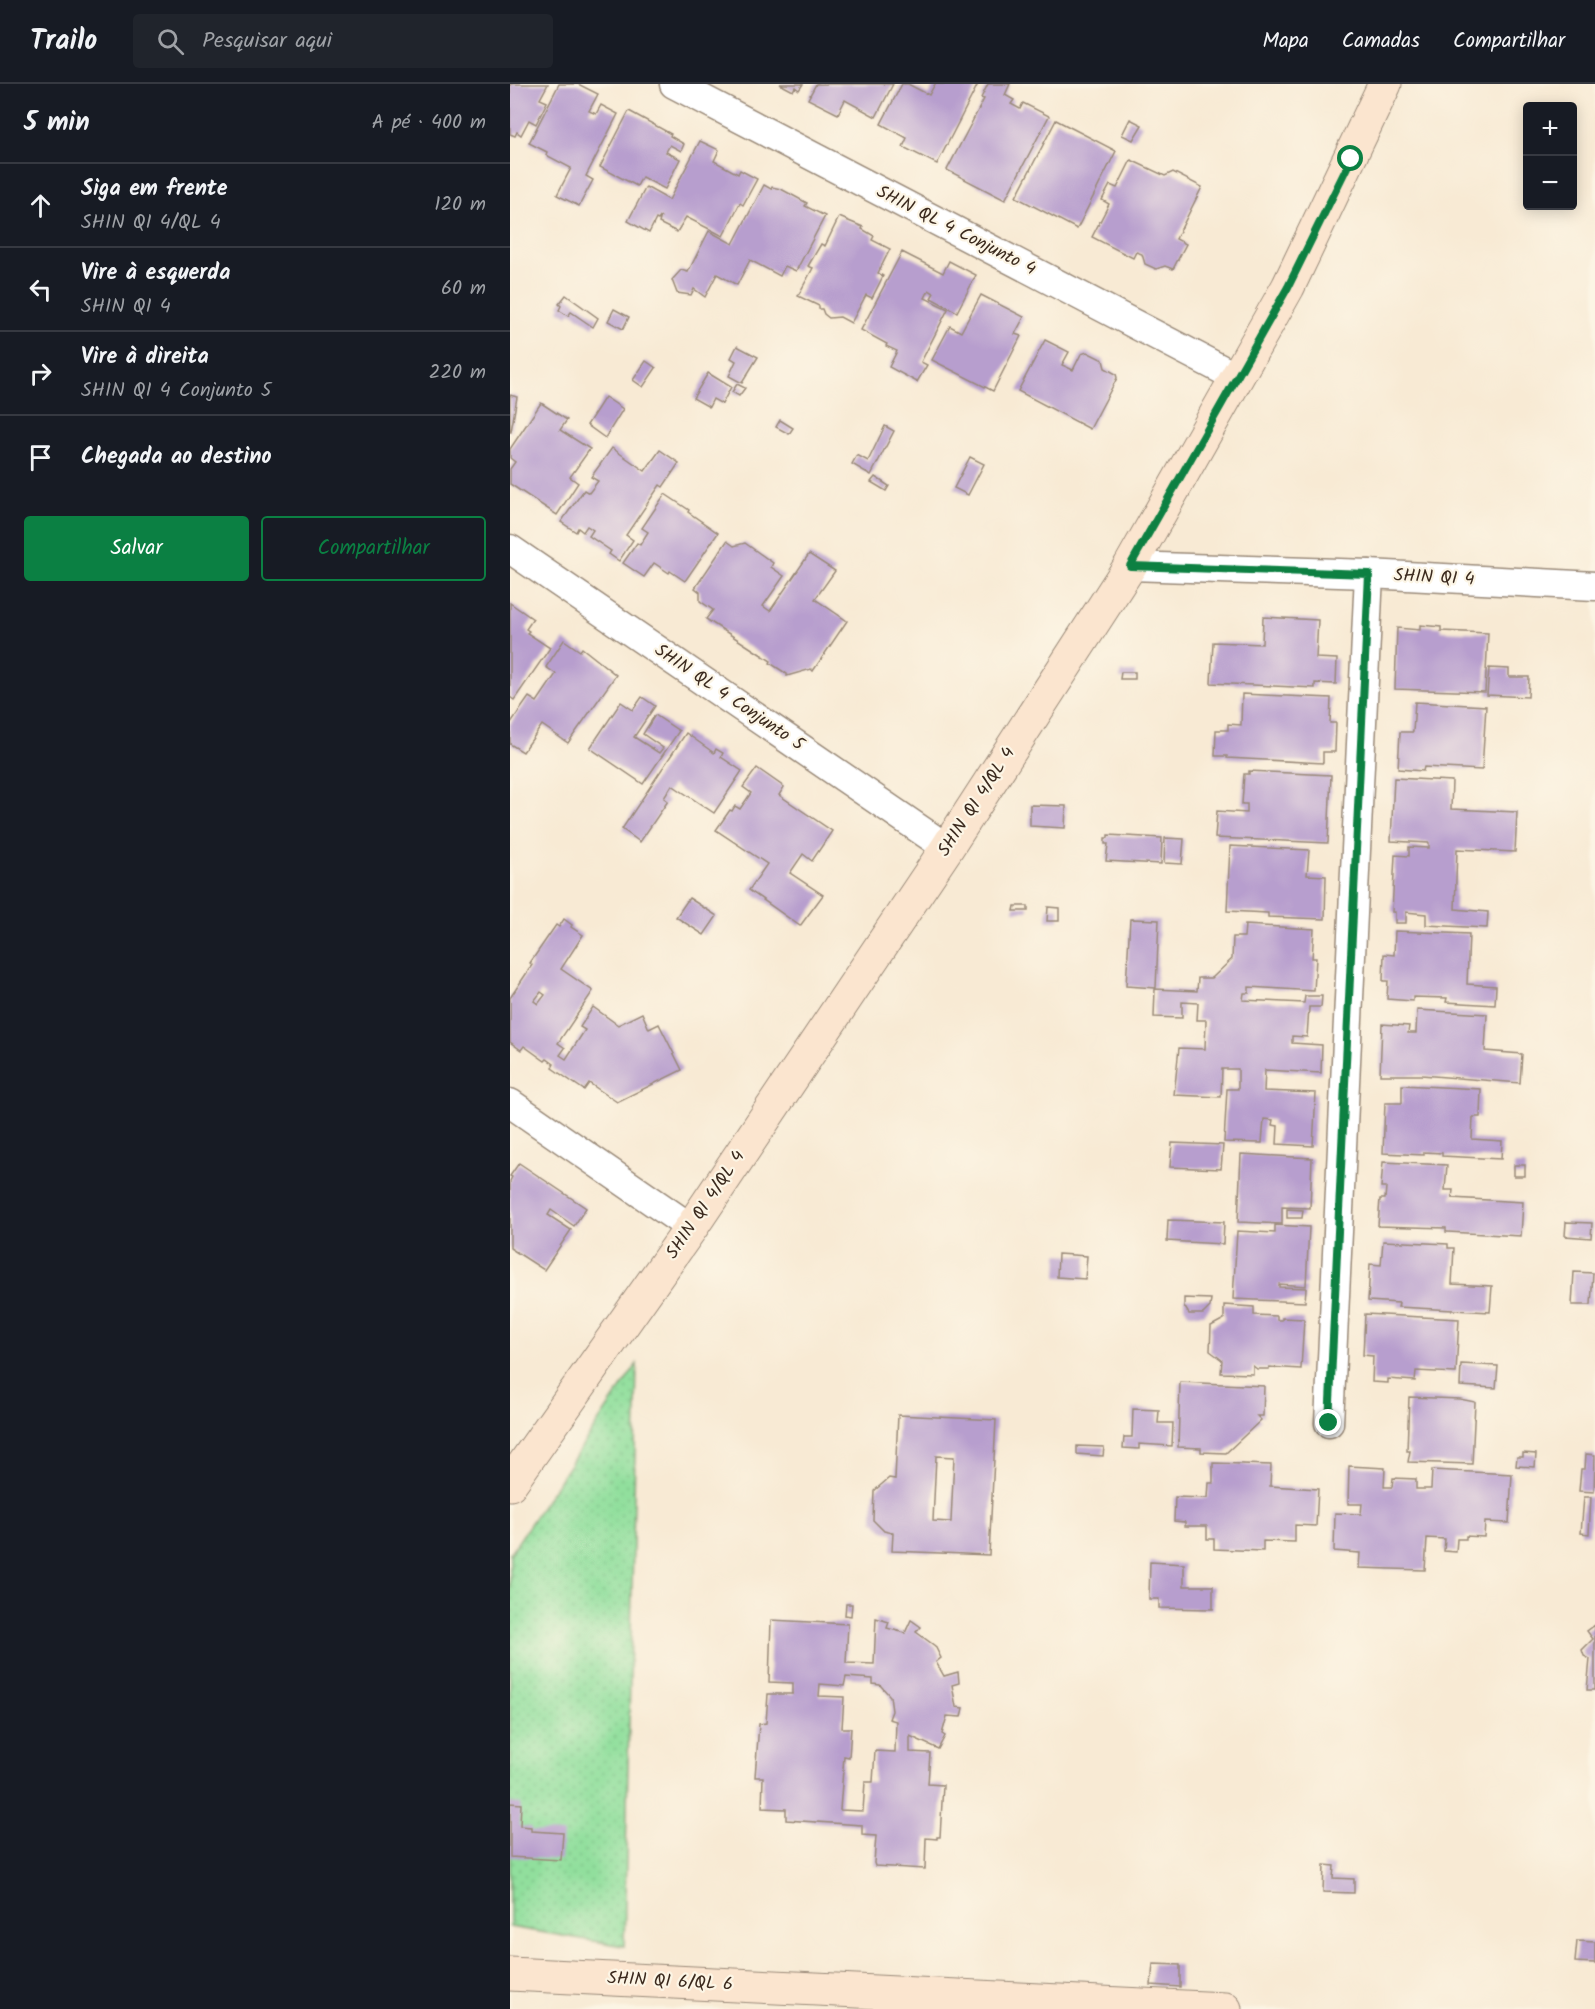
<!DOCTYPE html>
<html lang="pt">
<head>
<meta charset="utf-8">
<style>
  body { margin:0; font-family:Kalam,sans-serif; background:#20242c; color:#f1f3f6 }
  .controls { position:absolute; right:18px; top:18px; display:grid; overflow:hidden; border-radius:6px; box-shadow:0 3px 15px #0003 }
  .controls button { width:54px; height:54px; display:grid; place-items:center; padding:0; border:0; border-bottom:2px solid #363941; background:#171b24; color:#f1f3f6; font:30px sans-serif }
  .stop { position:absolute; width:18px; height:18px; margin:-14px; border:4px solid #0b8043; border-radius:50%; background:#fff }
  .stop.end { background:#0b8043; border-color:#fff; box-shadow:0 2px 6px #0008 }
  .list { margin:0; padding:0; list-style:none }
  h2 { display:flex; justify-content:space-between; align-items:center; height:78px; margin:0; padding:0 24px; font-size:26px }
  h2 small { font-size:20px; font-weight:400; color:#9ea1a6 }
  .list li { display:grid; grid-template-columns:39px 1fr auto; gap:18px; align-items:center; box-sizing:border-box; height:84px; padding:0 24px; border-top:2px solid #363941 }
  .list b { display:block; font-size:22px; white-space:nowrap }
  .list p { margin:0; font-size:20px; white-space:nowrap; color:#9ea1a6 }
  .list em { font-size:20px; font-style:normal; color:#9ea1a6 }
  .actions { display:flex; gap:12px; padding:18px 24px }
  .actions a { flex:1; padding:14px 0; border:2px solid #0b8043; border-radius:6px; text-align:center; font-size:21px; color:#0b8043 }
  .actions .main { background:#0b8043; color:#fff }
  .icon { flex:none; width:33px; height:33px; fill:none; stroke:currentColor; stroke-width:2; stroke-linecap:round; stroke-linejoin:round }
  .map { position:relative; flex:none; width:1085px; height:1925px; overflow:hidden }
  header { display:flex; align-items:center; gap:36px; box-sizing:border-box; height:84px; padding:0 30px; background:#171b24; border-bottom:2px solid #363941 }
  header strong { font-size:28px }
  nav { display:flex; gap:33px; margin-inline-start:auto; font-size:21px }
  .search { width:420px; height:54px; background:#20242c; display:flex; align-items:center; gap:15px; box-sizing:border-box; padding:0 21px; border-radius:6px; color:#9ea1a6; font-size:22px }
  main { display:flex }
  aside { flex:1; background:#171b24 }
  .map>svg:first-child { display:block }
  .grass { fill:url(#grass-dots); stroke:#66845e; stroke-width:1.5 }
  .building { fill:#b79ece; fill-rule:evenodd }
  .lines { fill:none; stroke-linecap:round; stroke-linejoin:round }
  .street-casing { stroke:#9a8a79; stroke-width:31 }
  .secondary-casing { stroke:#9a8a79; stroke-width:35 }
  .street { stroke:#fff; stroke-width:28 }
  .secondary { stroke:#fbe5cf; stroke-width:33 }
  .route { stroke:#0b8043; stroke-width:8 }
  .labels { text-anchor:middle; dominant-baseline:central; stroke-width:4.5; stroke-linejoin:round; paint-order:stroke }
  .street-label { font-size:18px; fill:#3b2a1e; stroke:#fcf5e5 }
</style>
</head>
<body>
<header>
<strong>Trailo</strong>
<div class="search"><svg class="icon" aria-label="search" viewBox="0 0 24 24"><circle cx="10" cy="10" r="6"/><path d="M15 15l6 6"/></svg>Pesquisar aqui</div>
<nav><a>Mapa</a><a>Camadas</a><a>Compartilhar</a></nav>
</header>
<main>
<aside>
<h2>5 min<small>A pé · 400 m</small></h2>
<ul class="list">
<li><svg class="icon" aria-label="ahead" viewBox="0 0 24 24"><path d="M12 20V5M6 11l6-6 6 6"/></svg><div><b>Siga em frente</b><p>SHIN QI 4/QL 4</p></div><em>120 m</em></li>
<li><svg class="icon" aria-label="left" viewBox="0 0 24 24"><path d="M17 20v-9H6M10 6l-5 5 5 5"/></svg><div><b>Vire à esquerda</b><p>SHIN QI 4</p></div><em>60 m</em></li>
<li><svg class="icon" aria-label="right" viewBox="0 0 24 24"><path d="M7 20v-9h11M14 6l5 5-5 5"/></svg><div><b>Vire à direita</b><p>SHIN QI 4 Conjunto 5</p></div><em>220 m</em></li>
<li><svg class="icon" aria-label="arrive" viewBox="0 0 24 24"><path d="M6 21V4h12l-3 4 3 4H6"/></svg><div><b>Chegada ao destino</b></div></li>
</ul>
<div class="actions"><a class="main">Salvar</a><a>Compartilhar</a></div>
</aside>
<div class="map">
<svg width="1085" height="1925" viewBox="0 0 1085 1925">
  <defs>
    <pattern id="grass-dots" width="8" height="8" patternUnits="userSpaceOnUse" patternTransform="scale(1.5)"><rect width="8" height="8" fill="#91df9d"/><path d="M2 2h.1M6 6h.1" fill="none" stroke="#7ec087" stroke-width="1.8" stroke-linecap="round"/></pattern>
  </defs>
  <rect width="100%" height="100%" fill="#fcf5e5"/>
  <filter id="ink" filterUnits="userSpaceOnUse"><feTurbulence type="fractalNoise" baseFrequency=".0167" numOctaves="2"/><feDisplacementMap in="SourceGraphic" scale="12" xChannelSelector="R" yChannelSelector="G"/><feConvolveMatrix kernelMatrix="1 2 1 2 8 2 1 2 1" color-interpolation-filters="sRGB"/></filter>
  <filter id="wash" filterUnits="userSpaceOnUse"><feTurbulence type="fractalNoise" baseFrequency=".008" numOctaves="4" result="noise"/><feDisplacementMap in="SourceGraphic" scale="24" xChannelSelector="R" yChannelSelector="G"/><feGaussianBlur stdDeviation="1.35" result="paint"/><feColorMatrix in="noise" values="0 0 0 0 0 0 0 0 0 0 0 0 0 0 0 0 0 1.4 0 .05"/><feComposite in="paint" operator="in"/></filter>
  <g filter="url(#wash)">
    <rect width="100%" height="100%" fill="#f8ead4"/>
    <!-- grass -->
    <path class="grass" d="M127,1280L114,1862L0,1843V1470Z"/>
    <g id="blocks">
      <!-- building -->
      <g class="building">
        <path d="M0,0H38L30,15L37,18L26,40L19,36L11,51L7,48L5,52L0,50Z"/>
        <path d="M49,0H68L88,10L79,27L86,30L91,21L108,30L76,92L83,96L69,122L47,111L61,84L36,71L37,68L19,59Z"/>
        <path d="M270,0H293L289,6L285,3L283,7Z"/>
        <path d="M306,0H383L366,33L335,16L328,30L298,15Z"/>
        <path d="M392,0H398L419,11L425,0H468L427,80L393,63L397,54L371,40Z"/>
        <path d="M478,0H500L495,11L504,16L501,20L510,25L513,19L539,32L495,116L437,86L474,15L471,14Z"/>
        <path d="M119,27L161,50L160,52L174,60L171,67L160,61L156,68L170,75L155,105L132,93L127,102L90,83Z"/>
        <path d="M620,35L632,41L623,56L612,51Z"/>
        <path d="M546,36L606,67L567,145L506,113Z"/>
        <path d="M190,57L209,66L204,77L228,90L230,86L247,95L233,121L230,119L213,152L176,133L167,148L149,139L151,132L148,136L146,135L139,149L118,137L136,103L159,116Z"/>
        <path d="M621,76L655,92L663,88L692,103L666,155L676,160L663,185L655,182L646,185L635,180L632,170L626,168L623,174L582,153L599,120L592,116L600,101L607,104Z"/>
        <path d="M254,101L261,105L262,103L271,105L297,119L295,122L315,132L286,187L275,182L270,192L240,176L227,201L207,190L195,213L184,205L181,211L167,209L162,196L171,186L178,188L199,147L223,160Z"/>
        <path d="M329,133L353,143L352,145L364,152L362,156L380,165L368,189L373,192L362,214L356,211L341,239L330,233L319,234L314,230L312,225H309V222L288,212L303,184L298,182L311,160L315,162Z"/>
        <path d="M392,168L433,189L439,177L466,191L447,228L421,214L424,209L419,206L415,214L438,225L411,278L417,281L407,298L379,283L387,267L376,262L377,260L351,246Z"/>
        <path d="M56,211L88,234L83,243L61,228L58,232L49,226L51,222L49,220Z"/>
        <path d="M471,211L514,233L505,250L511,252L483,307L422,276L440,242L451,248Z"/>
        <path d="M104,225L119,233L113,245L98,237Z"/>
        <path d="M535,256L559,268L552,281L563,286L571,270L577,268L593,276L595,284L606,290L607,294L580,345L508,307Z"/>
        <path d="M227,262L248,273L232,299L219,292L226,277L221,274Z"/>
        <path d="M136,277L146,284L133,303L123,296Z"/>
        <path d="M198,289L221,303L212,320L203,315L199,323L183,314Z"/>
        <path d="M227,300L235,304L229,312L222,308Z"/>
        <path d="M0,311L7,313L1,348H0Z"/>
        <path d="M95,313L113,325L95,354L77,341Z"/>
        <path d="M31,319L57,336L50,346L80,365L60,393L68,399L47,431L0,400V385L5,378L0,374V365Z"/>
        <path d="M270,336L283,344L279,350L266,343Z"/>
        <path d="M375,342L384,347L361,391L342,380L347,371L358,377Z"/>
        <path d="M102,364L135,387L150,366L169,379L153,403L150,401L116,451L123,456L109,477L99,470L101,467L79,452L83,446L77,442L73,448L68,444L66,448L51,438L74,406L79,409L88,397L81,393Z"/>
        <path d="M460,373L474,380L458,411L444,404Z"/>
        <path d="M365,393L379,402L376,407L361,398Z"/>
        <path d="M155,410L179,426L178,428L208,449L175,497L160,487L159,489L144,479L134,493L113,479L127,459L130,461L138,448L132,444Z"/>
        <path d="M217,457L224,462L235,459L263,479L261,483L274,492L253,522L260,527L299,470L325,487L305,515L337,537L303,587L301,585L277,592V590L260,579L261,577L196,535L203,526L190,517V508L185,504Z"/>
        <path d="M0,519L23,535L16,545L19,547L17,549L40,564L4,616L0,613Z"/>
        <path d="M753,533L808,536L806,574L827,575L826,600L805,599V604L701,599L703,558L752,560Z"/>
        <path d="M910,541L931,543V547L978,549L975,608L885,605L887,544L910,546Z"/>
        <path d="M54,556L70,567L72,564L106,591L58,659L32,641L13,668L0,660V640L19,613L27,618L46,590L36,583Z"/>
        <path d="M979,584L999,585V593H1019L1018,613L977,611Z"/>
        <path d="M611,588H625V595H610Z"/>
        <path d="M732,610L821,614L820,639H826L825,668H813V679L717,674V672H705L706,646H718V640L731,641Z"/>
        <path d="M132,613L145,622L124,653L149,669L153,664L133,650L145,631L169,647L133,700L80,664L111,618L123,626Z"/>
        <path d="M905,618L976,622L972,686L914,683L913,687L888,685L890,648H903Z"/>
        <path d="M176,649L204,669L206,665L213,669L211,673L232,687L204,729L162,701L154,714L158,717L130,758L112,745Z"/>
        <path d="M247,684L274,703L269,711L322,747L302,777L293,770L280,789L313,811L290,842L239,806L257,780L206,746L220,726L222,727L225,722L230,725L241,709L233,703Z"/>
        <path d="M739,687L821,691L818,759L705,754L707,727L737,729V720H732L734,690H739Z"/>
        <path d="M884,694L942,697L941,725L1007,728L1005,768L947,765L945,825L978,828L977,844L916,841V830L896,828V839H885V828H882L885,771L899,772V763L919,764V759L881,757Z"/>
        <path d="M520,721L556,722L555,744L520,742Z"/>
        <path d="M598,751L652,754L651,780L596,777L598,760H595V754H598Z"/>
        <path d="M655,754L674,755L672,780L654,779Z"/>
        <path d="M720,762L799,766L797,791L816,792L815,835L758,833V829L717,827Z"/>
        <path d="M179,814L207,832L194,851L166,833Z"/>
        <path d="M505,822H518V827H504Z"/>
        <path d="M538,823L549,824V837H537Z"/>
        <path d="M54,835L62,841L61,843L73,851L51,885L83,907L48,959L55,964L50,971L56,975L75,946L70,943L83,923L108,941L132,929L139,945L149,940L172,986L107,1018L79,999L74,1006L42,984L44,980L37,975L35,977L14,962L11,966L0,958V914L22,881L20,879L46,841L49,843ZM31,908L35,911L28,920L24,917Z"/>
        <path d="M620,835L649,836L646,904L616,902Z"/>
        <path d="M735,841L804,845L802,874H806L804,907L739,903V909H734L733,916L794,919L795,912H812L811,923H799L797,953L782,952V959L812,961L811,989L755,986L754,1007L806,1009L803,1062L767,1060L768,1042L762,1041L763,1036L754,1035L752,1059L714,1058L717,1005H728V985H712L711,1013L664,1011L669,964L695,965L696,936H687L688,919L672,918V934L644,933L645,905L687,907L688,894H702L722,875L723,853H734Z"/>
        <path d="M885,847L959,850L957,900L986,902L985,921L936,918L937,914L903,913V917L877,915L878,897H873L874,870L884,871Z"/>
        <path d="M907,926L977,930L975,967L1012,970L1010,999L911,991H870L872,940L899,942L898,949H906Z"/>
        <path d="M892,1001L971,1005L970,1033H963L962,1055L992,1057L991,1075L932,1072V1069L914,1068V1071L873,1069L875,1019H892Z"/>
        <path d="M662,1059L713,1061L711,1085L660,1083Z"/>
        <path d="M731,1070L802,1074L800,1124L772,1123V1140L728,1138Z"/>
        <path d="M873,1078L937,1081L935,1106H943L942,1114L1013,1118L1011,1152L938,1148H936V1144L868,1142L870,1115H875L876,1103H871Z"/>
        <path d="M9,1079L76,1124L64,1142L41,1126L38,1131L61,1146L34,1186L0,1164V1097L2,1093L0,1092Z"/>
        <rect x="1004" y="1081" width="11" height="11"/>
        <path d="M777,1125L793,1126L792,1134H777Z"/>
        <path d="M658,1136L714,1138L713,1160L657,1157Z"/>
        <path d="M1056,1138L1082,1139L1081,1154L1055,1152Z"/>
        <path d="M765,1141L799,1143L796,1202L769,1200V1203L796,1204L795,1218L723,1215L727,1147L765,1149Z"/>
        <path d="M873,1157L938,1160V1164H944L942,1200L982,1202L980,1228L888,1223L889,1219L858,1217L860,1180L871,1181Z"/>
        <path d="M548,1170L577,1172L575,1195L547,1193Z"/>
        <path d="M1064,1188L1083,1189L1081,1221H1062Z"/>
        <path d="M674,1214L701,1215L700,1223L693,1230H679L674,1222Z"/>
        <path d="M714,1221L744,1223V1231L767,1232V1236H772V1234L794,1235L791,1285L759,1283V1285H747L743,1282V1290L711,1289L712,1276L700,1267L701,1242L714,1235Z"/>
        <path d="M855,1230L949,1235L946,1289L906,1287L905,1297L878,1295V1299L862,1298L863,1272L853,1271Z"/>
        <path d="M951,1280L988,1282L986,1304L950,1302Z"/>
        <path d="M670,1298L754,1302L753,1332H747L751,1336L716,1369L691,1368V1364L668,1363Z"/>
        <path d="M899,1313L950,1315L965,1318L962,1380L898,1378L900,1367H897Z"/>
        <path d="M623,1325L649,1326L648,1339H663L662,1362L629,1360V1365L613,1364L614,1353H622Z"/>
        <path d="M388,1331L486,1336L479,1471L382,1467L383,1449L374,1447L363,1436L364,1407L379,1394L385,1395ZM426,1372L444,1373L441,1438L423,1437Z"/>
        <path d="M567,1362L594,1363L593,1372L567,1370Z"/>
        <path d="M1013,1369L1026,1370L1025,1383L1006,1382L1007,1373H1013Z"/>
        <path d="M1076,1370L1085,1371L1084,1408L1069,1407L1071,1385H1075Z"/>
        <path d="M703,1379L761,1381L760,1402L808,1405L806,1442L785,1441V1458L753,1457V1467L704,1465V1455H697V1442H675V1438L664,1437L665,1413L698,1414L699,1399H703Z"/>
        <path d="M839,1382L875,1384L874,1403H882L883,1394L906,1395V1405H921L922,1386L1002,1390L999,1439L975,1438L974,1453L956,1452V1455H947L946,1468L934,1467L935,1455L917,1454L915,1486L849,1484L850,1469L824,1467L825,1429L851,1430L852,1420H838Z"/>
        <path d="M1074,1413H1081L1079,1450L1071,1449Z"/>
        <path d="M640,1478L674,1480V1502H703V1525L649,1524V1515H639Z"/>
        <path d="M336,1520H342L341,1532L335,1531Z"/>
        <path d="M366,1534L379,1538L377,1544L395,1549L401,1536L411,1543L406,1548L425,1562L431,1574L426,1578L434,1592L448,1588L449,1599L442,1601L446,1623L453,1624L451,1633L437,1632L432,1650L435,1652L428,1665L400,1652V1668L420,1669L418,1700L433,1701L430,1753H427V1755L416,1754L415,1785L365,1782L364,1779L366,1752L352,1751V1741L276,1736V1725L252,1724L253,1693H245L249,1640L256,1639L258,1610H283V1599L259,1598L261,1536L338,1540L336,1579L364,1580ZM336,1593L363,1595V1600L370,1601L380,1612L382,1627L379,1635L386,1637L385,1668L365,1667L363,1698H355L353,1727L330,1726L334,1672L339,1673L341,1644H332L334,1613L309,1612L310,1600L334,1602Z"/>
        <path d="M1085,1541V1606H1077L1080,1575L1074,1572L1072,1566L1083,1555L1077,1547Z"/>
        <path d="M0,1719L11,1720L10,1742L21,1743V1747L53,1749L51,1776L0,1773Z"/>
        <path d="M814,1781L824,1782L823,1794L844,1795V1809L813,1808Z"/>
        <path d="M1067,1857L1085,1858V1879L1065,1878Z"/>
        <path d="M643,1880L670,1881V1903L641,1901Z"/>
      </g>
    </g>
  </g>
  <g filter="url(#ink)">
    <use href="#blocks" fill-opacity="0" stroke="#9a8a79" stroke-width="1.5"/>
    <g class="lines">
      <defs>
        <g id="street">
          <path d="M164,0L728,294"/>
          <path d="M0,465L437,764"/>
          <path d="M620,482L859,490L1085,502"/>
          <path d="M0,1019L181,1144"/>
          <path d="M819,1339L859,490"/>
        </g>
        <g id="secondary">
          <path d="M0,1400L181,1144L437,764L620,482L778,203L875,0"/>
          <path d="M0,1890L715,1925"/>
        </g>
      </defs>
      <!-- street casing -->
      <use href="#street" class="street-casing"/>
      <!-- secondary casing -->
      <use href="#secondary" class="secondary-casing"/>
      <!-- street -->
      <use href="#street" class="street"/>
      <!-- secondary -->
      <use href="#secondary" class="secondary"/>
    </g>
  </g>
  <g class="lines" filter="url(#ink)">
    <!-- route -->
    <path class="route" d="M819,1339L859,490L620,482L778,203L841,75"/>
  </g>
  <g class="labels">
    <!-- street labels -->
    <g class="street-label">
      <text transform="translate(446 147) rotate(27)">SHIN QL 4 Conjunto 4</text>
      <text transform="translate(924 494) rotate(3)">SHIN QI 4</text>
      <text transform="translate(219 614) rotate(34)">SHIN QL 4 Conjunto 5</text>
      <text transform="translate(467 718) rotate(-57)">SHIN QI 4/QL 4</text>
      <text transform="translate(196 1121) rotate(-56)">SHIN QI 4/QL 4</text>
      <text transform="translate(160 1898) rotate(3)">SHIN QI 6/QL 6</text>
    </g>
  </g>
</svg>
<div class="controls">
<button>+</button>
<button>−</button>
</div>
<div class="stop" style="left:841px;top:75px"></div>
<div class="stop end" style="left:819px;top:1339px"></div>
</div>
</main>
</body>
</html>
